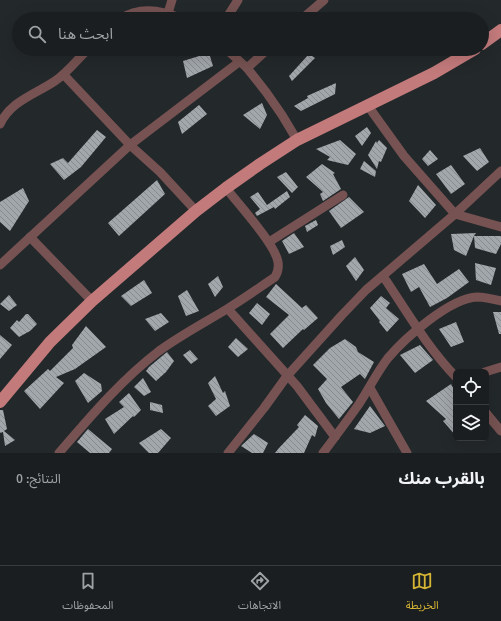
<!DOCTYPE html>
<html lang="ar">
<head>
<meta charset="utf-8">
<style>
  body { margin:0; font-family:Signika,"Noto Sans Arabic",sans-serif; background:#272b2d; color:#f1f3f6; direction:rtl }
  .controls { position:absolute; right:12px; bottom:12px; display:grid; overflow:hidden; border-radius:6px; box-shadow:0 4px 16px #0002 }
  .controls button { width:36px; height:36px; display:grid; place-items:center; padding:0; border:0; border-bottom:1px solid #383c3e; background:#1a1e20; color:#f1f3f6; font:20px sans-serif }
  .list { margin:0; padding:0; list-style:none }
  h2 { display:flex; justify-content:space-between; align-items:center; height:52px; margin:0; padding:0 16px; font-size:17px }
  h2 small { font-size:13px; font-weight:400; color:#9fa2a5 }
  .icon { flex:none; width:22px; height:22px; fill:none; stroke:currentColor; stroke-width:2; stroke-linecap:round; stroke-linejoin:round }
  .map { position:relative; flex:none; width:501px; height:453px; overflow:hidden; direction:ltr }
  .search { position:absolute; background:#1a1e20; box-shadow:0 4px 16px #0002; left:12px; right:12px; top:12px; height:44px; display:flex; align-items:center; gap:10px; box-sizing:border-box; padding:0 14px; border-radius:22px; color:#9fa2a5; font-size:15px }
  .sheet { height:112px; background:#1a1e20 }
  nav { display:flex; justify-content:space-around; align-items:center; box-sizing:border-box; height:56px; border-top:1px solid #383c3e; background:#1a1e20; font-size:11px; color:#9fa2a5 }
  nav a { display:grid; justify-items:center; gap:2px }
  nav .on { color:#d6b534 }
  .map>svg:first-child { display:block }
  .building { fill:url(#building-back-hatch) }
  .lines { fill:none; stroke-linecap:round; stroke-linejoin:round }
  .minor { stroke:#765252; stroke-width:9 }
  .major { stroke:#c37a7b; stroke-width:12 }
</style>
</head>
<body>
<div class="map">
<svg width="501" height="453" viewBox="0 0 501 453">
  <defs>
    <pattern id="building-back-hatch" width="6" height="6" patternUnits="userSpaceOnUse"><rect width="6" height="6" fill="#a2a7ac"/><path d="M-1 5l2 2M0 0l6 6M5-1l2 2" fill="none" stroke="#878b8f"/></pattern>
  </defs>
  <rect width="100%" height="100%" fill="#23282b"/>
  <!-- building -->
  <g class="building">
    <path d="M101,49H115L105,56Z"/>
    <path d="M209,53L213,66L187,78L183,61Z"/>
    <path d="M309,54L315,58L292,81L289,76Z"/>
    <path d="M336,83L335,94L301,111L294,106L308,98L307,96Z"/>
    <path d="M262,103L267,115L260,129L243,115Z"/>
    <path d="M199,105L207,114L182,134L178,122Z"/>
    <path d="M367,127L371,133L362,146L355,136Z"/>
    <path d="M97,130L106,137L81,167L64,180L50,164L63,158L68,163Z"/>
    <path d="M340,140L356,154L348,165L327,160L330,157L316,149Z"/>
    <path d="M379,140L387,148L381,162L379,161L377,169L368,155L376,141L377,143Z"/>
    <path d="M480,148L489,162L477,171L463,156Z"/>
    <path d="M430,150L438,159L428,166L422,159Z"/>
    <path d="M364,161L376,171L375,177L360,169Z"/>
    <path d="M322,164L335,173L333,174L341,189L323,201L320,194L323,192L306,177Z"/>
    <path d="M451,165L465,184L451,194L436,174Z"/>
    <path d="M286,172L298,187L292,193L277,177Z"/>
    <path d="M157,180L165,194L119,236L108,223Z"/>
    <path d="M418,185L436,205L425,218L409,201Z"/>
    <path d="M23,188L29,201L10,231L0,222V202Z"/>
    <path d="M287,191L290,197L275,209L274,207L257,216L255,213L260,209L250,197L258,192L267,205Z"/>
    <path d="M349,197L364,212L341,228L329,211Z"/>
    <path d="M316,220L318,225L307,232L305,226Z"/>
    <path d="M294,233L304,247L289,254L282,241Z"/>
    <path d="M476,233L474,236H501V244L496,254L475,248L474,236L466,256L454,250L451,234Z"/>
    <path d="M342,240L345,247L333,255L330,246Z"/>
    <path d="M355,257L364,270L356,281L346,266Z"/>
    <path d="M475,263L496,268L491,285L476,280Z"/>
    <path d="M424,264L437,284L459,269L469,282L447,298L430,307L419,287L411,292L402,274Z"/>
    <path d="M218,276L223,287L215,297L208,284Z"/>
    <path d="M144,280L152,293L131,306L121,296Z"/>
    <path d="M276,284L302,308L306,305L318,318L304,330L303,329L283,348L270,334L289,315L266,297Z"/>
    <path d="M187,290L199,311L186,316L178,296Z"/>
    <path d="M9,295L17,305L9,311L0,304Z"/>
    <path d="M381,296L390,303L386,308L399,319L387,332L379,322L380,321L370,308Z"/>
    <path d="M257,303L270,314L262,325L249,313Z"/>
    <path d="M493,312H501V334H499Z"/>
    <path d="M161,313L169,322L155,331L145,319Z"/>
    <path d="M26,314H28L37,324L30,331L19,337L10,328L17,320L19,322Z"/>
    <path d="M456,322L464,342L451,347L439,329Z"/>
    <path d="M86,326L106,347L75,369L56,377L64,383L40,409L24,391L48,369L50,371L73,348L72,345Z"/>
    <path d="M0,335L12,345L0,359Z"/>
    <path d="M236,338L248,349L238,357L228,347Z"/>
    <path d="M345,339L356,347L358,352L374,362L365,379L360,374L341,387L353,402L339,419L326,403L318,389L327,379L313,365L330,348Z"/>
    <path d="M420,345L433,360L415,373L400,355Z"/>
    <path d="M190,350L198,359L191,364L183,355Z"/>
    <path d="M167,352L174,361L166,372L156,381L146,371L149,367Z"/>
    <path d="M84,373L101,384L102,391L88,403L75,381Z"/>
    <path d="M215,376L223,393L225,391L230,406L216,416L208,406L216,399L208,383Z"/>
    <path d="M143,378L151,392L144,396L134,387Z"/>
    <path d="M451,384L456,393V436L443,421L446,419L426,401Z"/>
    <path d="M129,393L141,410L134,417L133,416L114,434L105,419L124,407L119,402Z"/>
    <path d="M150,402L162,405L163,413L150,410Z"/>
    <path d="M370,406L385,426L370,433L354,429Z"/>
    <path d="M0,410H3L7,429L4,431L15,440L5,446L3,432L0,433Z"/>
    <path d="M305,415L318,426L315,437L312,435L304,453H275L279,448L299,427L297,425Z"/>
    <path d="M88,429L112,449L109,453H90L77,442Z"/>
    <path d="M161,429L171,438L158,453H149L139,443Z"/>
    <path d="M254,434L268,443L263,453H252L241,446Z"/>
  </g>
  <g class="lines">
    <!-- minor -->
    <g class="minor">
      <path d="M168,13L172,0"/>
      <path d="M120,19C140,6 162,10 182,19"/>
      <path d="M226,19L238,0"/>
      <path d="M302,19L324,0"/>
      <path d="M226,49L247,68L266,92L282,115L297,140"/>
      <path d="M247,68L268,49"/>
      <path d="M64,75L130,145L160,172L196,211"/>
      <path d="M368,106L404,156L455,214L501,227"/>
      <path d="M0,124C11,101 34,95 55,81C67,73 77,60 88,49"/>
      <path d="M30,237L92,301"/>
      <path d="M269,242L343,195"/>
      <path d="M0,265L130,145L239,62"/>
      <path d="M383,276C406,310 427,347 456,377"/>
      <path d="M228,309L297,386L335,437"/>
      <path d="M485,372L501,367"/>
      <path d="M370,388L407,453"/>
      <path d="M486,413L501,431"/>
      <path d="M59,453C90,417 121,380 159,351C181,335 204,323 227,309C243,299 259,288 275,277C278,272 279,268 278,262C275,244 239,205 226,188"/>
      <path d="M228,453L264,408L287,376L342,315L366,290L455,214L501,171"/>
      <path d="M323,453C335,437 347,421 359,404C369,389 377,372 388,358C405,338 450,298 477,297C485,297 493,299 501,301"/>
    </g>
    <!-- major -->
    <g class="major">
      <path d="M482,44L501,30"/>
      <path d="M0,402L50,342L92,301L196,211L226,188L260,164L297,140L434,73L475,49"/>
    </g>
  </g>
</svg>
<div class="controls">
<button><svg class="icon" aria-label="locate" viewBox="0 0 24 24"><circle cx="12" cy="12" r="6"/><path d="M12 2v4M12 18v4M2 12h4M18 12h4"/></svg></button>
<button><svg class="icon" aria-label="layers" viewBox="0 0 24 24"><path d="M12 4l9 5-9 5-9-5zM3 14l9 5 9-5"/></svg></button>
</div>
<div class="search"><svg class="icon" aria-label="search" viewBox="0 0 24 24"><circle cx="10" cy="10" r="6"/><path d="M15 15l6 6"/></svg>ابحث هنا</div>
</div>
<section class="sheet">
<h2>بالقرب منك<small>النتائج: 0</small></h2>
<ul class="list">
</ul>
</section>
<nav>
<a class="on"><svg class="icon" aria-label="map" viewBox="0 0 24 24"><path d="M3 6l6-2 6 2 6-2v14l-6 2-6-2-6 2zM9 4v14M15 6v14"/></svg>الخريطة</a>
<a><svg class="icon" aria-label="directions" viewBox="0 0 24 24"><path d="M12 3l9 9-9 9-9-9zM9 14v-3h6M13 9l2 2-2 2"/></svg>الاتجاهات</a>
<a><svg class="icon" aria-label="saved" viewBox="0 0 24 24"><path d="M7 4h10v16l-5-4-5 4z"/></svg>المحفوظات</a>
</nav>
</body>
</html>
